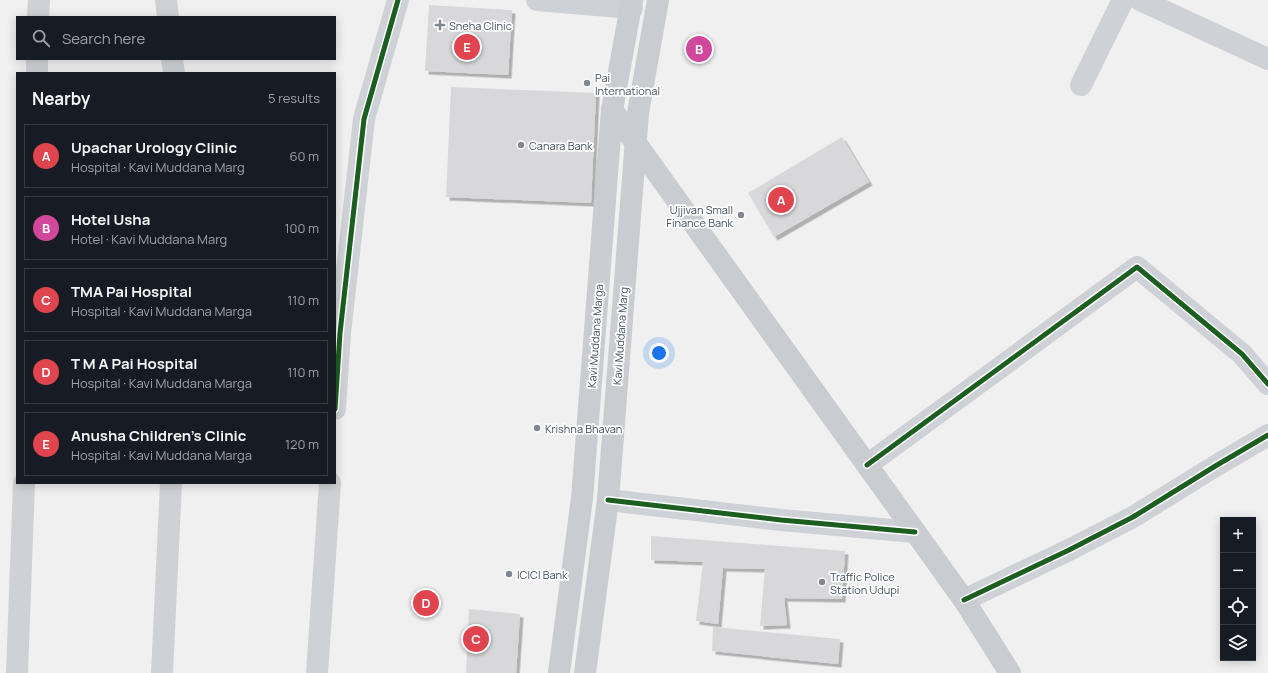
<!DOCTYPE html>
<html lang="en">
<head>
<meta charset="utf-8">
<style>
  body { margin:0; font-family:Manrope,sans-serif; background:#20242c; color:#f1f3f6 }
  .controls { position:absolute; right:12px; bottom:12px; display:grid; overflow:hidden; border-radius:0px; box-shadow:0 2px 10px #0003 }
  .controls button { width:36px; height:36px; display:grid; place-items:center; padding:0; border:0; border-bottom:1px solid #363941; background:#171b24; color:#f1f3f6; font:20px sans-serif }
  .you { position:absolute; left:659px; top:353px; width:14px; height:14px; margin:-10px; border:3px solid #fff; border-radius:50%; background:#1a73e8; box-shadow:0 0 0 6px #1a73e833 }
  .badge { display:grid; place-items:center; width:26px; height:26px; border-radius:50%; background:#db2777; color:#fff; font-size:13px; font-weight:700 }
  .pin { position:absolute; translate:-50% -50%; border:2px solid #fff; box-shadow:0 1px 4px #0006 }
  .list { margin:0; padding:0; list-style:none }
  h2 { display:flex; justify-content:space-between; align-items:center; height:52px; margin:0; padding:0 16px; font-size:17px }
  h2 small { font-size:13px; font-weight:400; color:#9ea1a6 }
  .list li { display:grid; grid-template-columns:26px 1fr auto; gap:12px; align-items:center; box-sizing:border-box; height:64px; margin:0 8px 8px; padding:0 8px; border:1px solid #363941; border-radius:0px }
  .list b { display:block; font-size:15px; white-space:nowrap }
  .list p { margin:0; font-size:13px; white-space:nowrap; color:#9ea1a6 }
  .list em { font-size:13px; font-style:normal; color:#9ea1a6 }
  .icon { flex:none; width:22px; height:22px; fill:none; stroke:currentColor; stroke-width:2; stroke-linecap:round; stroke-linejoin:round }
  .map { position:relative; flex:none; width:1268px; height:673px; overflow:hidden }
  .search { position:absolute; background:#171b24; box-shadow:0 2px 10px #0003; left:16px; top:16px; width:320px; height:44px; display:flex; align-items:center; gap:10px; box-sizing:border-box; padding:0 14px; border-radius:0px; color:#9ea1a6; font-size:15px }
  .panel { position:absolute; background:#171b24; box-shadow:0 2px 10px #0003; left:16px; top:72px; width:320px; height:412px; border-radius:0px }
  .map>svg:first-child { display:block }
  .building { fill:#d8d8db; filter:url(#shadow) }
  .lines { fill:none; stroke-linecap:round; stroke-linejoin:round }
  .minor { stroke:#ced1d5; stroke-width:22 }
  .major { stroke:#c9ccd1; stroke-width:22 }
  .cycleway-casing { stroke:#fff; stroke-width:8 }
  .cycleway { stroke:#1b5e20; stroke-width:5 }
  .poi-dot { fill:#828892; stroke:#fff; stroke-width:1.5 }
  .labels { text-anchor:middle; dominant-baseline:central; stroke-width:3.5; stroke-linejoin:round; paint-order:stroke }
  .poi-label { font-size:11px; fill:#46505f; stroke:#fff; text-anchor:start }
  .street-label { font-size:11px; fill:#46505f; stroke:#fff }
</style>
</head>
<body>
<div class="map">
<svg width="1268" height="673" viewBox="0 0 1268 673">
  <defs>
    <filter id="shadow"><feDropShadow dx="3.5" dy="3.5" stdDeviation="0" flood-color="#0004"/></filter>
  </defs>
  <rect width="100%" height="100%" fill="#f1f0f0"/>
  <!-- building -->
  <g class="building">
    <path d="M429,5L512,10L508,75L425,71Z"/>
    <path d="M451,87L596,93L591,203L446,197Z"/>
    <path d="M842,137L869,182L774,237L748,193Z"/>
    <path d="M651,536L845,551L842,599L784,598L787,625L760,626L765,569L723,568L718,624L696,621L703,562L651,560Z"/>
    <path d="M469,609L520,614L516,673H466Z"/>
    <path d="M713,627L840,639L838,664L712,651Z"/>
  </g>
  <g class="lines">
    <!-- minor -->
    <g class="minor">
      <path d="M166,0L168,17"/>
      <path d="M537,0L632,8"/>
      <path d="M1140,0L1268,59"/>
      <path d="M38,17L39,0"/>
      <path d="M172,59L174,73"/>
      <path d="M37,73V59"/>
      <path d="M1081,85L1123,0"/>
      <path d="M335,409L340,333L364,119L398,0"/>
      <path d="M867,465L1137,267L1242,354L1268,384"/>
      <path d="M608,500L781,520L915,532"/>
      <path d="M964,600L1069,550L1133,517L1217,465L1268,435"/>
      <path d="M17,673L24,483"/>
      <path d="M162,673L171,483"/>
      <path d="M317,673L330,483"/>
    </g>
    <!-- major -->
    <g class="major">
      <path d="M612,110L964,600L1010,673"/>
      <path d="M559,673L582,498L612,110L632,0"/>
      <path d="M585,673L608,500L638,113L658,0"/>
    </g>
    <defs>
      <g id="cycleway">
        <path d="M335,409L340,333L364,119L398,0"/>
        <path d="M867,465L1137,267L1242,354L1268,384"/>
        <path d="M608,500L781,520L915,532"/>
        <path d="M964,600L1069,550L1133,517L1217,465L1268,435"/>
      </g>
    </defs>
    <!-- cycleway casing -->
    <use href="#cycleway" class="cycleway-casing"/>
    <!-- cycleway -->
    <use href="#cycleway" class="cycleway"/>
  </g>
  <!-- markers -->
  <g class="poi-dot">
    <path d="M438 19h4v4h4v4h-4v4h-4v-4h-4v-4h4z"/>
    <circle cx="587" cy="83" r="4"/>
    <circle cx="521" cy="145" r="4"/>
    <circle cx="741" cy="215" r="4"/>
    <circle cx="537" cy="428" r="4"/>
    <circle cx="509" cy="574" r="4"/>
    <circle cx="822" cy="582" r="4"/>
  </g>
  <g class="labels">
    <!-- poi labels -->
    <g class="poi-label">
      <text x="449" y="25">Sneha Clinic</text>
      <text x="595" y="77">Pai<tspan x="595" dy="13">International</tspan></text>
      <text x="529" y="145">Canara Bank</text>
      <text x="733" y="209" text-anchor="end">Ujjivan Small<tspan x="733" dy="13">Finance Bank</tspan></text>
      <text x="545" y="428">Krishna Bhavan</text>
      <text x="517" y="574">ICICI Bank</text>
      <text x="830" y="576">Traffic Police<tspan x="830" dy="13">Station Udupi</tspan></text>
    </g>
    <!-- street labels -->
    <g class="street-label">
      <text transform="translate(595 336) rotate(-86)">Kavi Muddana Marga</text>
      <text transform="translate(620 336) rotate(-86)">Kavi Muddana Marg</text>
    </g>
  </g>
</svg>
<div class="controls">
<button>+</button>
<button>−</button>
<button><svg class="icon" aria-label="locate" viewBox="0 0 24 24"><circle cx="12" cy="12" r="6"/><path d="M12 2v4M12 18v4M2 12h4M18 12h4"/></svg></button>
<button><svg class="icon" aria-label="layers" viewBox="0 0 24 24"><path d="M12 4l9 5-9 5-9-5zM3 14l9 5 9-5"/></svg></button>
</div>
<div class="you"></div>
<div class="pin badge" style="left:781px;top:200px;background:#e0444e">A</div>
<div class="pin badge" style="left:699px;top:49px;background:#d1479c">B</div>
<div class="pin badge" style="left:476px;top:639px;background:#e0444e">C</div>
<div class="pin badge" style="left:426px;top:603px;background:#e0444e">D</div>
<div class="pin badge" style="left:467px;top:47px;background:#e0444e">E</div>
<div class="search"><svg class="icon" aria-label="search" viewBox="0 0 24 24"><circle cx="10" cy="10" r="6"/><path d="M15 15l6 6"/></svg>Search here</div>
<section class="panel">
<h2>Nearby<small>5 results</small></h2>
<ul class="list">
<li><span class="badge" style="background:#e0444e">A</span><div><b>Upachar Urology Clinic</b><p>Hospital · Kavi Muddana Marg</p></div><em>60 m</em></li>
<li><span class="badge" style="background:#d1479c">B</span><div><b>Hotel Usha</b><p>Hotel · Kavi Muddana Marg</p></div><em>100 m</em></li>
<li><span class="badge" style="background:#e0444e">C</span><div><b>TMA Pai Hospital</b><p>Hospital · Kavi Muddana Marga</p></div><em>110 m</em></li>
<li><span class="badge" style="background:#e0444e">D</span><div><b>T M A Pai Hospital</b><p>Hospital · Kavi Muddana Marga</p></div><em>110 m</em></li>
<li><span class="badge" style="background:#e0444e">E</span><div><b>Anusha Children's Clinic</b><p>Hospital · Kavi Muddana Marga</p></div><em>120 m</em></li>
</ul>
</section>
</div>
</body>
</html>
